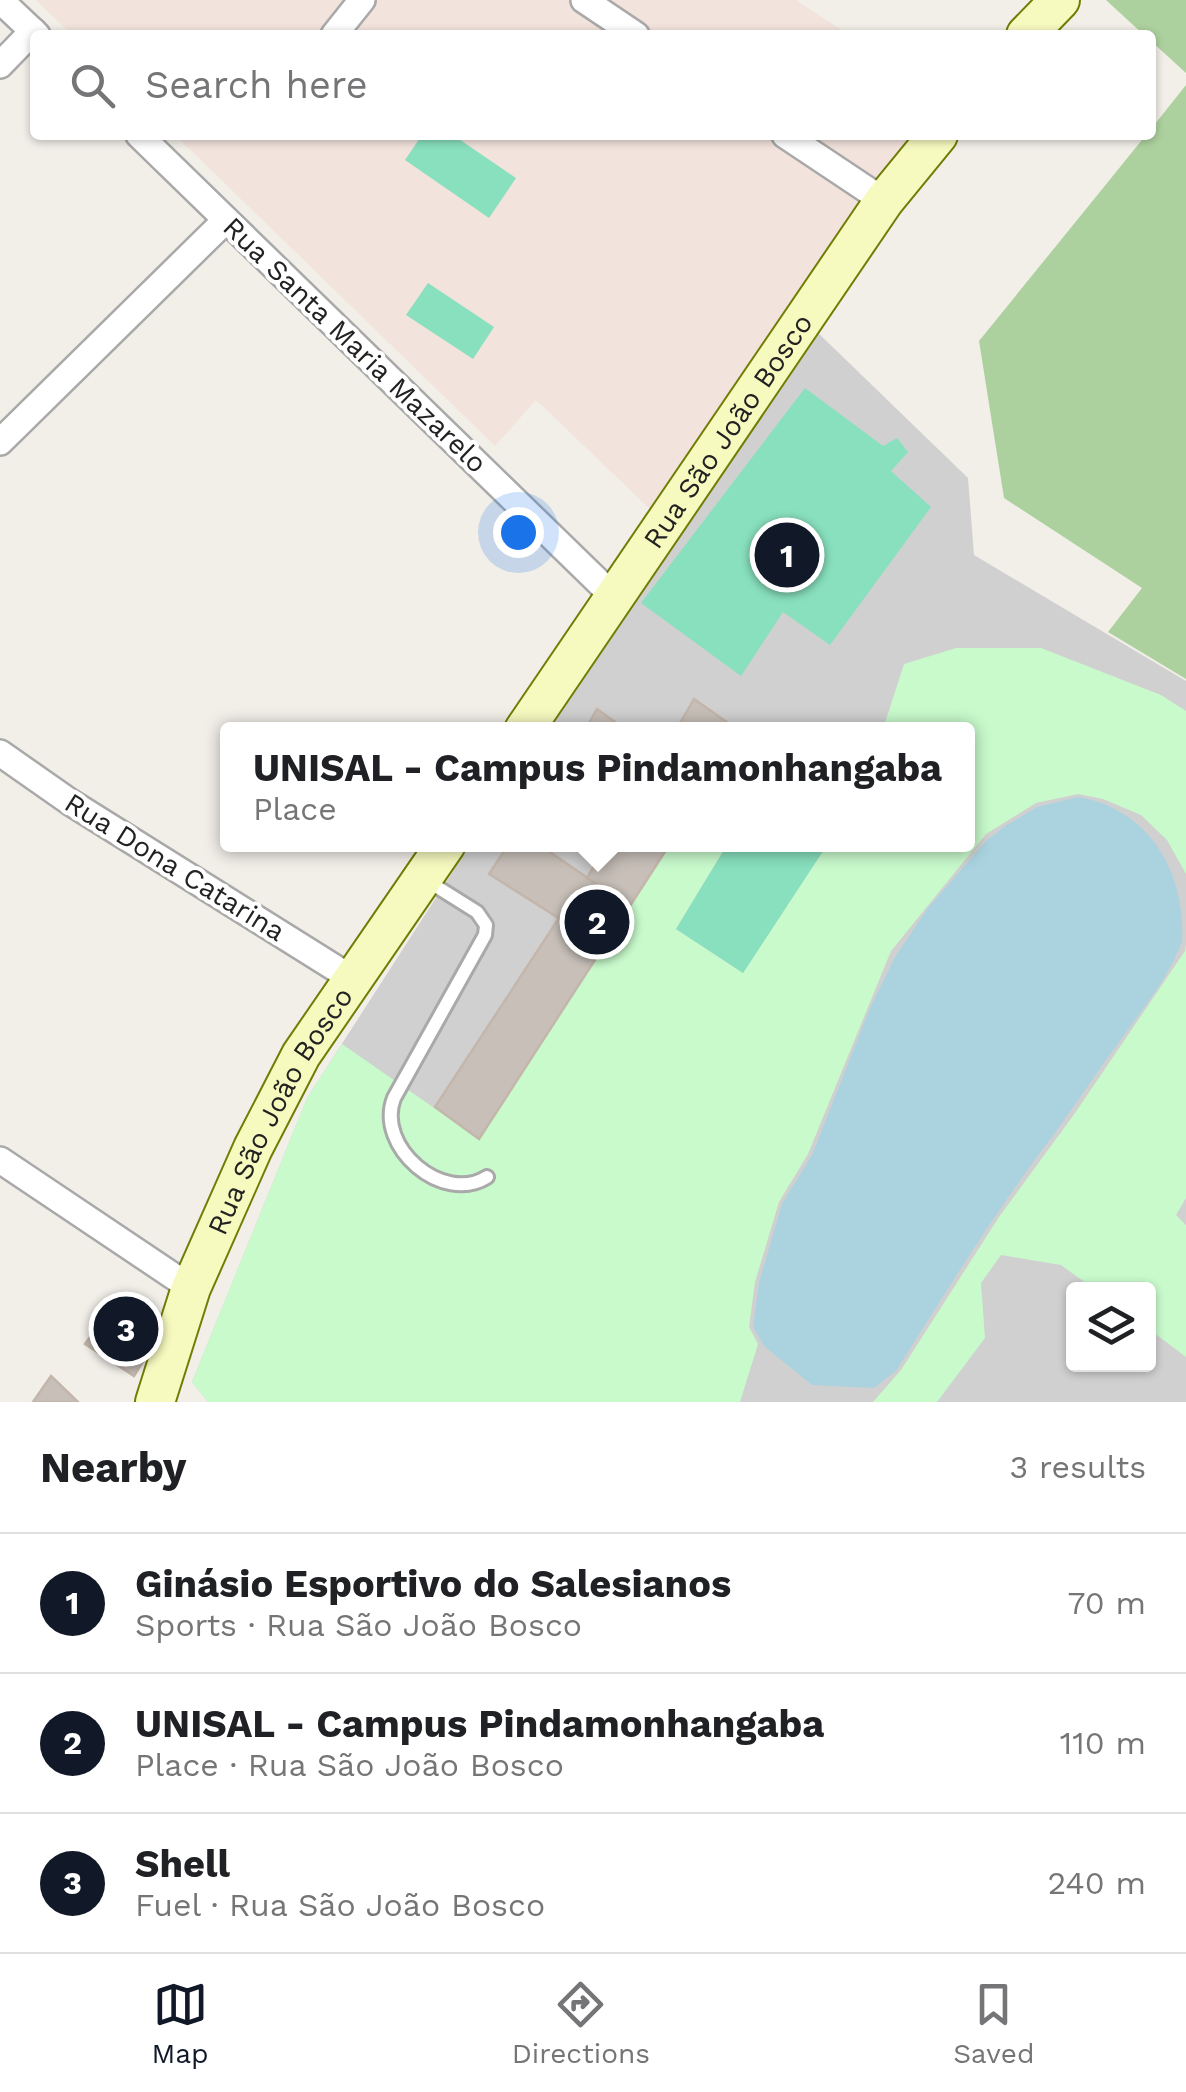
<!DOCTYPE html>
<html lang="en">
<head>
<meta charset="utf-8">
<style>
  body { margin:0; font-family:"Work Sans",sans-serif; background:#f2f2f2; color:#202124 }
  .controls { position:absolute; right:30px; bottom:30px; display:grid; overflow:hidden; border-radius:10px; box-shadow:0 2px 8px #0004 }
  .controls button { width:90px; height:90px; display:grid; place-items:center; padding:0; border:0; border-bottom:2px solid #e0e0e0; background:#fff; color:#202124; font:50px sans-serif }
  .you { position:absolute; left:518px; top:532px; width:35px; height:35px; margin:-25px; border:8px solid #fff; border-radius:50%; background:#1a73e8; box-shadow:0 0 0 15px #1a73e833 }
  .badge { display:grid; place-items:center; width:65px; height:65px; border-radius:50%; background:#111827; color:#fff; font-size:32px; font-weight:700 }
  .pin { position:absolute; translate:-50% -50%; border:5px solid #fff; box-shadow:0 2px 10px #0006 }
  .popup { position:absolute; left:220px; top:722px; width:755px; height:130px; box-sizing:border-box; display:grid; place-content:center; border-radius:10px; background:#fff; filter:drop-shadow(0 2px 8px #0005); font-size:32px; white-space:nowrap; color:#757577 }
  .popup b { font-size:38px; color:#202124 }
  .popup::after { content:''; position:absolute; left:50%; top:100%; margin-left:-20px; border:20px solid transparent; border-top-color:#fff }
  .list { margin:0; padding:0; list-style:none }
  h2 { display:flex; justify-content:space-between; align-items:center; height:130px; margin:0; padding:0 40px; font-size:42px }
  h2 small { font-size:32px; font-weight:400; color:#757577 }
  .list li { display:grid; grid-template-columns:65px 1fr auto; gap:30px; align-items:center; box-sizing:border-box; height:140px; padding:0 40px; border-top:2px solid #e0e0e0 }
  .list b { display:block; font-size:38px; white-space:nowrap }
  .list p { margin:0; font-size:32px; white-space:nowrap; color:#757577 }
  .list em { font-size:32px; font-style:normal; color:#757577 }
  .icon { flex:none; width:55px; height:55px; fill:none; stroke:currentColor; stroke-width:2; stroke-linecap:round; stroke-linejoin:round }
  .map { position:relative; flex:none; width:1186px; height:1402px; overflow:hidden }
  .search { position:absolute; background:#fff; box-shadow:0 2px 8px #0004; left:30px; right:30px; top:30px; height:110px; display:flex; align-items:center; gap:25px; box-sizing:border-box; padding:0 35px; border-radius:10px; color:#757577; font-size:38px }
  .sheet { height:550px; background:#fff }
  nav { display:flex; justify-content:space-around; align-items:center; box-sizing:border-box; height:140px; border-top:2px solid #e0e0e0; background:#fff; font-size:28px; color:#757577 }
  nav a { display:grid; justify-items:center; gap:5px }
  nav .on { color:#111827 }
  .map>svg:first-child { display:block }
  .religious { fill:#d0d0d0; fill-rule:evenodd }
  .military { fill:#f3e3dd }
  .forest { fill:#add19e }
  .park { fill:#c8facc }
  .pitch { fill:#88e0be }
  .water { fill:#aad3df }
  .building { fill:#c7bfb8; stroke:#c4b6ab; stroke-width:2.5 }
  .lines { fill:none; stroke-linecap:round; stroke-linejoin:round }
  .service-casing { stroke:#a9a9a9; stroke-width:18 }
  .minor-casing { stroke:#a9a9a9; stroke-width:30 }
  .secondary-casing { stroke:#707d05; stroke-width:42 }
  .service { stroke:#fff; stroke-width:12 }
  .minor { stroke:#fff; stroke-width:25 }
  .secondary { stroke:#f7fabf; stroke-width:38 }
  .labels { text-anchor:middle; dominant-baseline:central; stroke-width:8; stroke-linejoin:round; paint-order:stroke }
  .street-label { font-size:28px; fill:#222; stroke:#fff }
</style>
</head>
<body>
<div class="map">
<svg width="1186" height="1402" viewBox="0 0 1186 1402">
  <rect width="100%" height="100%" fill="#f2efe9"/>
  <!-- religious -->
  <path class="religious" d="M812,327L968,478L974,555L1186,681V1402H208L192,1382L307,1098L470,845L967,844V730L544,729ZM1074,1290H1148V1364H1074Z"/>
  <!-- military -->
  <g class="military">
    <path d="M36,0H796L849,35H72Z"/>
    <path d="M175,135H918L654,513L536,400L495,446Z"/>
  </g>
  <!-- forest -->
  <g class="forest">
    <path d="M1106,0H1186V73L1151,41V35H1144Z"/>
    <path d="M1186,85V679L1108,632L1142,588L1004,498L979,341L1146,135H1151V129Z"/>
  </g>
  <!-- park -->
  <g class="park">
    <path d="M956,648H1041L1161,695L1186,711V874L1167,840L1141,815L1103,799L1078,794L1036,803L986,834L891,951L808,1154L779,1202L755,1282L749,1327L758,1344L740,1402H208L192,1382L307,1098L342,1044L479,1139L670,845H727L676,929L743,973L827,845L967,844V730L883,729L904,664Z"/>
    <path d="M1186,944V1198L1176,1215L1186,1225V1357L1149,1329L1148,1290L1094,1289L1061,1265L1001,1255L981,1283L985,1338L937,1402H873L901,1370L999,1217L1075,1113L1185,951Z"/>
  </g>
  <!-- pitch -->
  <g class="pitch">
    <path d="M422,135H453L516,178L489,218L405,160Z"/>
    <path d="M428,283L494,327L473,359L406,315Z"/>
    <path d="M805,388L883,446L897,438L908,452L891,471L931,507L830,645L783,612L741,676L641,603Z"/>
    <path d="M727,845H827L743,973L676,929Z"/>
  </g>
  <!-- water -->
  <path class="water" d="M1078,797C1145,808 1186,867 1182,941C1170,976 1143,1008 1122,1038C1098,1070 1076,1104 1052,1137C995,1211 946,1292 896,1371L874,1388L812,1385L764,1346L753,1327L759,1282L782,1204L812,1155L870,1008L895,957L928,908L986,841L1004,827L1037,807Z"/>
  <!-- building -->
  <g class="building">
    <path d="M694,699L738,730H676Z"/>
    <path d="M597,709L626,730H585Z"/>
    <path d="M509,844H538L598,885L571,926L489,874Z"/>
    <path d="M607,844H670L479,1139L435,1107L559,918L571,926L598,885L587,878Z"/>
    <path d="M118,1300L145,1320L155,1316L157,1339L134,1376L85,1344Z"/>
    <path d="M51,1376L78,1402H33Z"/>
  </g>
  <g class="lines">
    <defs>
      <path id="service" d="M426,880L477,912L486,925L485,935L394,1098C375,1147 443,1205 487,1177"/>
      <g id="minor">
        <path d="M0,0L37,35"/>
        <path d="M584,0L636,35"/>
        <path d="M334,35L362,0"/>
        <path d="M0,65L33,31"/>
        <path d="M139,135L614,597"/>
        <path d="M785,135L884,201"/>
        <path d="M0,442L226,220"/>
        <path d="M0,753L70,802L351,978"/>
        <path d="M0,1160L191,1288"/>
      </g>
      <g id="secondary">
        <path d="M1026,35L1060,0"/>
        <path id="s1" d="M524,730L884,201L938,135"/>
        <path id="s2" d="M155,1402L191,1288L253,1148L301,1055L446,844"/>
      </g>
    </defs>
    <!-- service casing -->
    <use href="#service" class="service-casing"/>
    <!-- minor casing -->
    <use href="#minor" class="minor-casing"/>
    <!-- secondary casing -->
    <use href="#secondary" class="secondary-casing"/>
    <!-- service -->
    <use href="#service" class="service"/>
    <!-- minor -->
    <use href="#minor" class="minor"/>
    <!-- secondary -->
    <use href="#secondary" class="secondary"/>
  </g>
  <g class="labels">
    <!-- street labels -->
    <g class="street-label">
      <text transform="translate(355 345) rotate(44)">Rua Santa Maria Mazarelo</text>
      <text stroke="none"><textPath href="#s1" startOffset="362">Rua São João Bosco</textPath></text>
      <text transform="translate(175 867) rotate(32)">Rua Dona Catarina</text>
      <text stroke="none"><textPath href="#s2" startOffset="318">Rua São João Bosco</textPath></text>
    </g>
  </g>
</svg>
<div class="controls">
<button><svg class="icon" aria-label="layers" viewBox="0 0 24 24"><path d="M12 4l9 5-9 5-9-5zM3 14l9 5 9-5"/></svg></button>
</div>
<div class="you"></div>
<div class="pin badge" style="left:787px;top:555px">1</div>
<div class="pin badge" style="left:597px;top:922px">2</div>
<div class="popup"><b>UNISAL - Campus Pindamonhangaba</b>Place</div>
<div class="pin badge" style="left:126px;top:1329px">3</div>
<div class="search"><svg class="icon" aria-label="search" viewBox="0 0 24 24"><circle cx="10" cy="10" r="6"/><path d="M15 15l6 6"/></svg>Search here</div>
</div>
<section class="sheet">
<h2>Nearby<small>3 results</small></h2>
<ul class="list">
<li><span class="badge">1</span><div><b>Ginásio Esportivo do Salesianos</b><p>Sports · Rua São João Bosco</p></div><em>70 m</em></li>
<li><span class="badge">2</span><div><b>UNISAL - Campus Pindamonhangaba</b><p>Place · Rua São João Bosco</p></div><em>110 m</em></li>
<li><span class="badge">3</span><div><b>Shell</b><p>Fuel · Rua São João Bosco</p></div><em>240 m</em></li>
</ul>
</section>
<nav>
<a class="on"><svg class="icon" aria-label="map" viewBox="0 0 24 24"><path d="M3 6l6-2 6 2 6-2v14l-6 2-6-2-6 2zM9 4v14M15 6v14"/></svg>Map</a>
<a><svg class="icon" aria-label="directions" viewBox="0 0 24 24"><path d="M12 3l9 9-9 9-9-9zM9 14v-3h6M13 9l2 2-2 2"/></svg>Directions</a>
<a><svg class="icon" aria-label="saved" viewBox="0 0 24 24"><path d="M7 4h10v16l-5-4-5 4z"/></svg>Saved</a>
</nav>
</body>
</html>
